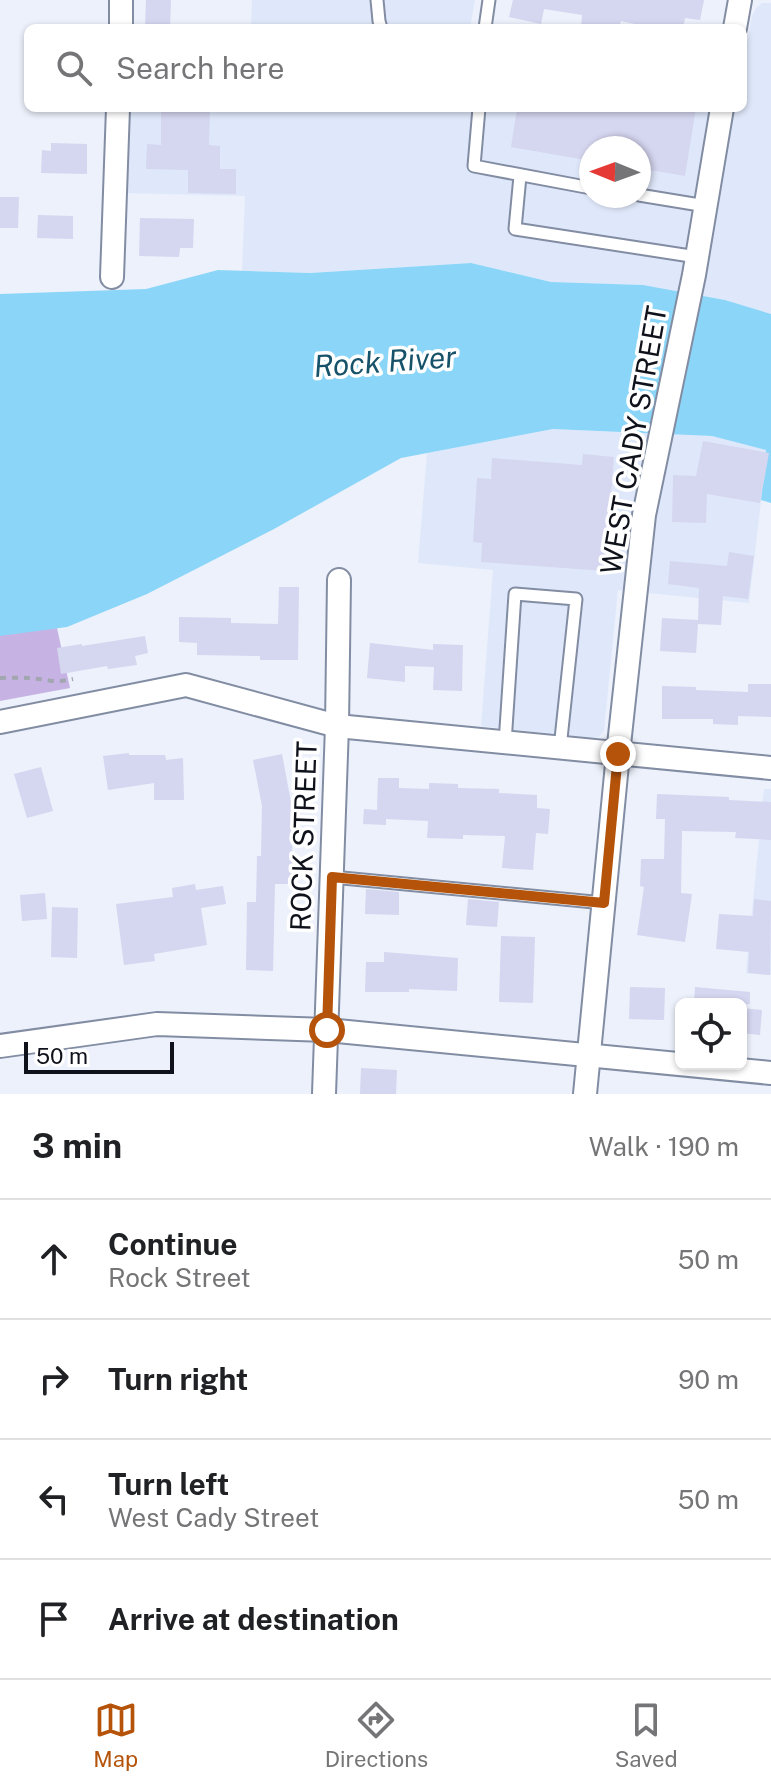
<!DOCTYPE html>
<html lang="en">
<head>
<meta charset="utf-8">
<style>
  body { margin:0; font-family:"Public Sans",sans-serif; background:#f6f6f6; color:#202124 }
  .controls { position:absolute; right:24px; bottom:24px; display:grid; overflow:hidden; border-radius:12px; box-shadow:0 2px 6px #0004 }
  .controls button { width:72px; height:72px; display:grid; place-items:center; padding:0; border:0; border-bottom:2px solid #e0e0e0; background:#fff; color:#202124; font:40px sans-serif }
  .compass { position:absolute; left:579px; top:136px; width:72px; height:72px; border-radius:50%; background:#fff; box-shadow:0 2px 6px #0004; rotate:271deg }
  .scale { position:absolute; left:24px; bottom:20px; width:150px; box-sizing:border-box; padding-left:8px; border:4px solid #0f121b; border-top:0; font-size:22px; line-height:28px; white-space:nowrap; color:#0f121b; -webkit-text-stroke:6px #fff; paint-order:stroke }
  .stop { position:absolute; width:24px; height:24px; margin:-18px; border:6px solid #b45309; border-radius:50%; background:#fff }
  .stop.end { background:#b45309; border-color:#fff; box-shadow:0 2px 8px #0008 }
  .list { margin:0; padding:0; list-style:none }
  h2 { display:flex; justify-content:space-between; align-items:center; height:104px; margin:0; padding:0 32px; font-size:34px }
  h2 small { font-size:26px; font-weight:400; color:#757577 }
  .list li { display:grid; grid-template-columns:52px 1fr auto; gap:24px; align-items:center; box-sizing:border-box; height:120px; padding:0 32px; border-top:2px solid #e0e0e0 }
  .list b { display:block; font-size:30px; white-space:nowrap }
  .list p { margin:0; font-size:26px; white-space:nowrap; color:#757577 }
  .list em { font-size:26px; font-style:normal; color:#757577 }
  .icon { flex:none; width:44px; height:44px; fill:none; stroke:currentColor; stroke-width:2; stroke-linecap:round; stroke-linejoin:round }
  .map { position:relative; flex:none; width:771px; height:1094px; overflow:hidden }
  .search { position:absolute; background:#fff; box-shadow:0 2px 6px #0004; left:24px; right:24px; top:24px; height:88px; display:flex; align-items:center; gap:20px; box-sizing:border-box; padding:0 28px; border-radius:12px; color:#757577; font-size:30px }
  .sheet { height:584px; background:#fff }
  nav { display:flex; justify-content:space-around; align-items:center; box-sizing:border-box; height:112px; border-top:2px solid #e0e0e0; background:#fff; font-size:22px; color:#757577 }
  nav a { display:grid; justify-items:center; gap:4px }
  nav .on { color:#b45309 }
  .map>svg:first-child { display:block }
  .built { fill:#dfe8fa; fill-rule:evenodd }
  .green { fill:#c6b3e4 }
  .water { fill:#8bd6f8 }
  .building { fill:#d5d6f0 }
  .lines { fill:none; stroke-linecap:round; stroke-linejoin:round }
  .lane-casing { stroke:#828da3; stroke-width:15 }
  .street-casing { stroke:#828da3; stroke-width:26 }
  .path { stroke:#a1a6af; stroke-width:4; stroke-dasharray:6 6; stroke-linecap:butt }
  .lane { stroke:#fff; stroke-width:11 }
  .street { stroke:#fff; stroke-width:22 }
  .route { stroke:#b45309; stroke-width:10 }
  .labels { text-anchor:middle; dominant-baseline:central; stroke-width:7; stroke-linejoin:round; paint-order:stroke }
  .street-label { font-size:28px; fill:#0f121b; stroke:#fff }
  .water-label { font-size:30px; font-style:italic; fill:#165269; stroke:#fff }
</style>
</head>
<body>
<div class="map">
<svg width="771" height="1094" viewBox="0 0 771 1094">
  <rect width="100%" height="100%" fill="#ecf1fb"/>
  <!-- built -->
  <g class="built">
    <path d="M252,0H475L470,28H251Z"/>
    <path d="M762,3H771V314L725,300L643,285L551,282L471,263L310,273L242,271L245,196L124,193L126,108H743V64L752,16L756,8ZM591,148H639V196H591Z"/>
    <path d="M553,429L712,436L767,450L749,603L618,590L604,731L599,737L592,738L481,726L493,570L418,563L427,453Z"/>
    <path d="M764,789H771V975L746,973Z"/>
  </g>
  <!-- green -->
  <path class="green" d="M57,628L70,688L0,701V634Z"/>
  <!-- water -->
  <path class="water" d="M471,263L551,282L643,285L725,300L771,314V503L761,500L766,450L712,436L553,429L401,458L274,529L147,594L67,627L0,636V294L146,289L218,270L310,273Z"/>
  <!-- building -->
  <g class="building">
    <path d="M146,0H171L170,28H145Z"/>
    <path d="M513,0H704L700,20L685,18L683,28H653L621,21L619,28H581L582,15L544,9L541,24L509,17Z"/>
    <path d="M161,108H210L209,145L220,146V169H236V194L188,193V170L146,169L147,144L161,145Z"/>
    <path d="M517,108H696L685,176L639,168V148H591V161L511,147Z"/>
    <path d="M51,143L87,144V174L41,173L42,150L51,151Z"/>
    <path d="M0,197H19L18,228H0Z"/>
    <path d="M38,215L73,216V239L37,238Z"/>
    <path d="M140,218L194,219L193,248H180L179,257L139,256Z"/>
    <path d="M703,441L769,453L760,503L707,494L706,523L672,522L673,475L696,476Z"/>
    <path d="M583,454L614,457L605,571L481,562L482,543L473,542L477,478L491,479L492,458L582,465Z"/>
    <path d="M729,552L754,556L748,599L723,596L721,625L698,624L696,653L660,651L662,618L698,620L699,588L668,584L670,561L727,566Z"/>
    <path d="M279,587H299L298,660H260V656L197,655V643L179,642V617L231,618V623L278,624Z"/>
    <path d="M145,636L148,653L135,656L137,665L108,669L107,666L61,674L57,648L82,644V646Z"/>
    <path d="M370,643L433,650V644L463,645L462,691L433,690L434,667L405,666V682L367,678Z"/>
    <path d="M748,684H771V717L738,716V725L713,724V719H662V686L696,687V690L748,692Z"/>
    <path d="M129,753V755H165L166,760L183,758L184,800H154V783L108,790L103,756Z"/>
    <path d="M282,754L293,813L292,857H295V884H275L273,971L246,970L247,902H256L257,856H261L262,806L253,760Z"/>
    <path d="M41,767L53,811L27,818L14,774Z"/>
    <path d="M378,778H399V788L429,789V783L458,784V788L499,789V793L537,795V808L550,809L548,834L536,833L533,870L502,868L505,836L463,835V839L427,838L428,821L386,819V825L363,824L364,809L377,810Z"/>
    <path d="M657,794L729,797V800L771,802V840L735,838L736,832L682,831L681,893L692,894L685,942L637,935L644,887L640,886L641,859H664L665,819H656Z"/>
    <path d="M195,884L196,890L223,886L226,904L201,908L207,945L154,954L155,961L124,965L116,904L173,897L172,888Z"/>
    <path d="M366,889L399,892V915L365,914Z"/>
    <path d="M45,893L47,919L22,921L20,895Z"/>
    <path d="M468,899L499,902L497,927L466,925Z"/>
    <path d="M754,899L771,901L770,975L748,973L749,952L716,949L719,914L753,916Z"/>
    <path d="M52,907L78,908L77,958L51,957Z"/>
    <path d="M501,936L535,937L533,1003L499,1002Z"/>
    <path d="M384,952L458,958L457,991L409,989V992H365L366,962H384Z"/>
    <path d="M630,987L665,988L664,1020L629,1019Z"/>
    <path d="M695,987L750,992V1004H694Z"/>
    <path d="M741,1008L762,1010L760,1035L741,1033Z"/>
    <path d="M361,1068L397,1070L396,1094H360Z"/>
  </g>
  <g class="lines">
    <defs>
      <g id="lane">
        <path d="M377,0L379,21L381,28"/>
        <path d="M485,28L489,0"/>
        <path d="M479,108L474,166L591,188"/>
        <path d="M520,176L515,229L697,257"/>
        <path d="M639,195L706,206"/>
        <path d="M505,743L515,594L576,599L560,748"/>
        <path d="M332,877L604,903"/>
      </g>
      <g id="street">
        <path d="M121,28V0"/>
        <path d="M735,28L740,0"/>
        <path d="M112,277L118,108"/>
        <path d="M0,722L186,685L337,726L771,768"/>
        <path d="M0,1046L157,1024L327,1030L771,1073"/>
        <path d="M324,1094L337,726L339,580"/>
        <path d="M585,1094L618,754L644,515L694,275L722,108"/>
      </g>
    </defs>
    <!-- lane casing -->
    <use href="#lane" class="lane-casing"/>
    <!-- street casing -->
    <use href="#street" class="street-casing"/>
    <!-- path -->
    <path class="path" d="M0,678C19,677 35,678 53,681C59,682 67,680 73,679"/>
    <!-- lane -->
    <use href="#lane" class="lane"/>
    <!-- street -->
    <use href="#street" class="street"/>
  </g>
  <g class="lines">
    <!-- route -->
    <path class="route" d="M327,1030L332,877L604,903L618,754"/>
  </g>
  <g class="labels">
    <!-- street labels -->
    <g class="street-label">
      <text transform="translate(633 440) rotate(-80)">WEST CADY STREET</text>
      <text transform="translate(303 836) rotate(-88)">ROCK STREET</text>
    </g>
    <!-- water labels -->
    <g class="water-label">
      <text transform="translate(385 361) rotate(-4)">Rock River</text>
    </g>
  </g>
</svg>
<div class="controls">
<button><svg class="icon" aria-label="locate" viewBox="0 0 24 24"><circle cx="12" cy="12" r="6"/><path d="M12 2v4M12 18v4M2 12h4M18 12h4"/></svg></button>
</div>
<svg class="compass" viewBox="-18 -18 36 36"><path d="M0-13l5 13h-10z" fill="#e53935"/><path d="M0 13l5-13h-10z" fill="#757577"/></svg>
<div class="scale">50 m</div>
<div class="stop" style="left:327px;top:1030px"></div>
<div class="stop end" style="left:618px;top:754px"></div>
<div class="search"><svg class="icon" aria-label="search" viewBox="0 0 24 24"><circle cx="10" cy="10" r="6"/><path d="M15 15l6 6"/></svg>Search here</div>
</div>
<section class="sheet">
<h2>3 min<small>Walk · 190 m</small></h2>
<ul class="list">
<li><svg class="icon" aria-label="ahead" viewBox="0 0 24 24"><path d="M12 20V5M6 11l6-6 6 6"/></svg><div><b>Continue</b><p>Rock Street</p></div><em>50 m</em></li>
<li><svg class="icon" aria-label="right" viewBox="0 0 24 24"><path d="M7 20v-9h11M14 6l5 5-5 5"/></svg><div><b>Turn right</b></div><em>90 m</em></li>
<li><svg class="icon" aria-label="left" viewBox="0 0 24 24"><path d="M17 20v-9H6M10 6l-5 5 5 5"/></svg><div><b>Turn left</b><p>West Cady Street</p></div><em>50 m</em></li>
<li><svg class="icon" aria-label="arrive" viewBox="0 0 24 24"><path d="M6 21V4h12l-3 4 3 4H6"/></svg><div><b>Arrive at destination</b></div></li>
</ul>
</section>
<nav>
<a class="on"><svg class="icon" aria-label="map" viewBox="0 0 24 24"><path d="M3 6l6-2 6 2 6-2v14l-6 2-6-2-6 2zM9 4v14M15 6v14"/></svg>Map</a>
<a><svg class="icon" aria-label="directions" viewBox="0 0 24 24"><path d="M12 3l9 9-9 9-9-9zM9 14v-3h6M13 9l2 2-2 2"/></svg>Directions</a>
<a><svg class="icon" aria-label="saved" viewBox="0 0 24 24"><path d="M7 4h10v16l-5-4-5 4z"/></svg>Saved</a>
</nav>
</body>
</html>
